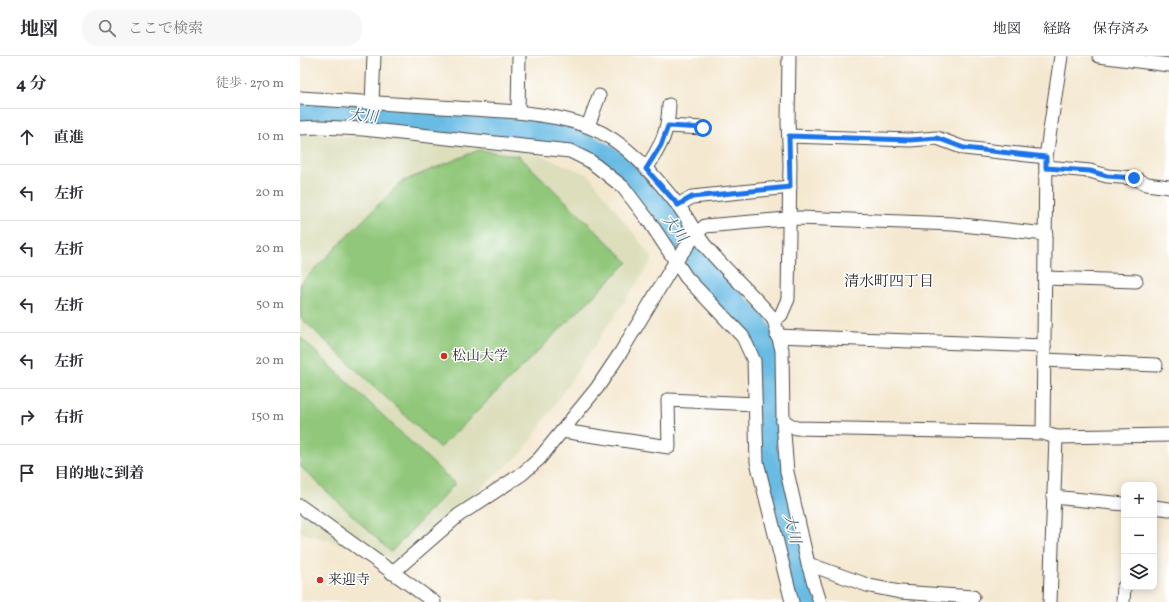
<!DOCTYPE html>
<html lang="ja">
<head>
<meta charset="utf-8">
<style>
  body { margin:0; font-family:Vollkorn,"Noto Serif JP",serif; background:#f7f7f7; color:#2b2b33 }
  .controls { position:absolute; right:12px; bottom:12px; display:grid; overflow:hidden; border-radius:8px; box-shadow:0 2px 10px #0003 }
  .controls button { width:36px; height:36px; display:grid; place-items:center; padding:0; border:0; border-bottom:1px solid #e1e1e2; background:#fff; color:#2b2b33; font:20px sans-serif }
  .stop { position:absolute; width:12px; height:12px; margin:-9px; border:3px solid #1a73e8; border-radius:50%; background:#fff }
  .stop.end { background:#1a73e8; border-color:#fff; box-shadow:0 1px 4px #0008 }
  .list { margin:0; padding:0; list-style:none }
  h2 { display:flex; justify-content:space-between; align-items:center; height:52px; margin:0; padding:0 16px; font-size:17px }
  h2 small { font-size:13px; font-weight:400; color:#7c7c81 }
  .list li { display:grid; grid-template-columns:26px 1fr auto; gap:12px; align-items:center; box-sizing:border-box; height:56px; padding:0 16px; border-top:1px solid #e1e1e2 }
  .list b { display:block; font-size:15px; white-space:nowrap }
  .list em { font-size:13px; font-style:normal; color:#7c7c81 }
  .icon { flex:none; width:22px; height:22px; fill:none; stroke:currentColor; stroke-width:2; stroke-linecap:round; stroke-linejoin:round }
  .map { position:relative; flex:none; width:869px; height:546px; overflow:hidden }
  header { display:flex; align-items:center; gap:24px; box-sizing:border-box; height:56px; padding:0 20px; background:#fff; border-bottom:1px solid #e1e1e2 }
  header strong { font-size:19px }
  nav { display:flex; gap:22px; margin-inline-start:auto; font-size:14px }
  .search { width:280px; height:36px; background:#f7f7f7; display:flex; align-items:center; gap:10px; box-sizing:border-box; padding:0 14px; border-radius:16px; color:#7c7c81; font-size:15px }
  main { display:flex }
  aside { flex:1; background:#fff }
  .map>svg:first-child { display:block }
  .built { fill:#dcdebc }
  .green { fill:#91c77a; stroke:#5e7952 }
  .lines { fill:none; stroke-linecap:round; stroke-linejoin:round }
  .river { stroke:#69bbe4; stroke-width:28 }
  .street-casing { stroke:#494744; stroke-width:15 }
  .street { stroke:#fff; stroke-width:13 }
  .route { stroke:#1a73e8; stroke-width:5 }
  .poi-dot { fill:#c8321e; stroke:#fff; stroke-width:1.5 }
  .labels { text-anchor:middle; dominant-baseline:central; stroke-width:3; stroke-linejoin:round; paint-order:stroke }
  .poi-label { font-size:14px; fill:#2b2b2b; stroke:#fff; text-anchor:start }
  .water-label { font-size:15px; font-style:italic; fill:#415d6c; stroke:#fff }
  .neighbourhood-label { font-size:15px; fill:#2b2b2b; stroke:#fff }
</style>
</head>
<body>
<header>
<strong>地図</strong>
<div class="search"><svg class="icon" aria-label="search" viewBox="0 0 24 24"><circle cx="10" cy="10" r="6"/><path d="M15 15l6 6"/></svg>ここで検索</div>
<nav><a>地図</a><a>経路</a><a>保存済み</a></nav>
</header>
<main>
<aside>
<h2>4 分<small>徒歩 · 270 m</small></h2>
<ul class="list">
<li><svg class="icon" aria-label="ahead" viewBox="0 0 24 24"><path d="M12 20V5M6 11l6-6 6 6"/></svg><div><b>直進</b></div><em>10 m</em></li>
<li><svg class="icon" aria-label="left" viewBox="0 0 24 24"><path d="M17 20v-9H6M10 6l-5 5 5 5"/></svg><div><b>左折</b></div><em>20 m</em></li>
<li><svg class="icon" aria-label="left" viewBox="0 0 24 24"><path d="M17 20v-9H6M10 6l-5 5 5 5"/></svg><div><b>左折</b></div><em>20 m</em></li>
<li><svg class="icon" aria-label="left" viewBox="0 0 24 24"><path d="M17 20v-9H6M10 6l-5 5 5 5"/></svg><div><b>左折</b></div><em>50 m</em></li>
<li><svg class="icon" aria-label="left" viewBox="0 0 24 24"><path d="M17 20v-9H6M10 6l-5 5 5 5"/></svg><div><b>左折</b></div><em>20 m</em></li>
<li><svg class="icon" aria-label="right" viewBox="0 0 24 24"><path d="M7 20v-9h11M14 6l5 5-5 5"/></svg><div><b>右折</b></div><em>150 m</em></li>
<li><svg class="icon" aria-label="arrive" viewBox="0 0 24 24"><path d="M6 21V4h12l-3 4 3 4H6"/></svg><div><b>目的地に到着</b></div></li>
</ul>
</aside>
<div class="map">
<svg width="869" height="546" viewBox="0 0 869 546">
  <rect width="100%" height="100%" fill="#fff"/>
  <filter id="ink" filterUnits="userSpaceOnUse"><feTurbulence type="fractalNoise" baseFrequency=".025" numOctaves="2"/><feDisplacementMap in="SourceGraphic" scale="8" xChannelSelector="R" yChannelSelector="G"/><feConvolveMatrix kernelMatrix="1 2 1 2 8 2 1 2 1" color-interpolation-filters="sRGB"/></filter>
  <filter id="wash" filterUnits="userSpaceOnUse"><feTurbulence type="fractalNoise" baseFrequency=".012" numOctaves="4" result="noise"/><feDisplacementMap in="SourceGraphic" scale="16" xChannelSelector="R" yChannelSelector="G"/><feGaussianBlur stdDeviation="0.9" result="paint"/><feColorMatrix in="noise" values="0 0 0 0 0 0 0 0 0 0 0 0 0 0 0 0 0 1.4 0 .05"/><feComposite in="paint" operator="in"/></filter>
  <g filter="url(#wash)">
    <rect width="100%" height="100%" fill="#f4e8d0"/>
    <!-- built -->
    <path class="built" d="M12,78L226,94L289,119L353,203L222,397L96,504L0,476V79Z"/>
    <!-- green -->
    <g class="green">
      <path d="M179,94L219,100L328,206L140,392L0,261V228L101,126Z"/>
      <path d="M0,281L155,428L91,496L0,410Z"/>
    </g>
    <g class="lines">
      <!-- river -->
      <path class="river" d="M0,57L141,66L269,81L317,109L368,164L421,236L454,269L470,298V376L475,407L509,546"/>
    </g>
  </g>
  <g filter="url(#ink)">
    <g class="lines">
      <defs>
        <g id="street">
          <path d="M489,0L488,67L490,107L488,243L481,259L474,264L482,294L483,365L487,416L508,508L520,546"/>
          <path d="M799,0L869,9"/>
          <path d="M0,42L218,56C241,59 267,62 289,71C326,85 353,118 377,148C388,162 396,179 408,193C429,218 454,239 474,264"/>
          <path d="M72,46L74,0"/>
          <path d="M218,56L219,0"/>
          <path d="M288,70L299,40"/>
          <path d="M368,70L403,72"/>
          <path d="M0,72L20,71L63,73L270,95L290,105L323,131L349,165L386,221L443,281L454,305L457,406L492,546"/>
          <path d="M489,80L610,84L637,82L664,92L746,101"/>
          <path d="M746,111L790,115L807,120L834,122L847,128L869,131"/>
          <path d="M346,113C361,89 368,78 369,49"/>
          <path d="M378,149L392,141L490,131"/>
          <path d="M745,222L836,225"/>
          <path d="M477,280L744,290"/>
          <path d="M744,304L856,309"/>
          <path d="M483,365L496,372L743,377L756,381L869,379"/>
          <path d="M262,375L369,391L368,344L455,348"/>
          <path d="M743,377L746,101L761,0"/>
          <path d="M753,441L824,448"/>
          <path d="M0,450L134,546"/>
          <path d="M854,451L869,453"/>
          <path d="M508,508L570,530L600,536L673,541"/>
          <path d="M92,517L159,459L222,418L239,403L297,332L321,296L375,206L396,178L405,170L499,162L653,168L746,178"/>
          <path d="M750,546L756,381"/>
          <path d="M823,546L824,531"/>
        </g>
      </defs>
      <!-- street casing -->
      <use href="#street" class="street-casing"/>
      <!-- street -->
      <use href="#street" class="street"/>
    </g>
  </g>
  <g class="lines" filter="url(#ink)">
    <!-- route -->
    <path class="route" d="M403,72L368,70L361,89L346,113L378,149L392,141L490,131L489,80L610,84L637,82L664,92L746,101V112L790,115L807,120L834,122"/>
  </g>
  <!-- markers -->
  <g class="poi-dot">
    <circle cx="144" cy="300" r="4"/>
    <circle cx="20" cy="524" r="4"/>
  </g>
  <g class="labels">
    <!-- poi labels -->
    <g class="poi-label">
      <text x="152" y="300">松山大学</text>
      <text x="28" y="524">来迎寺</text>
    </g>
    <!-- water labels -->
    <g class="water-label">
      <text transform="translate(63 61) rotate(4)">大川</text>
      <text transform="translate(374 173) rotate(52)">大川</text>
      <text transform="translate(491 473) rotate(76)">大川</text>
    </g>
    <!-- neighbourhood labels -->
    <g class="neighbourhood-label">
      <text x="589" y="226">清水町四丁目</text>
    </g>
  </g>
</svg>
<div class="controls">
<button>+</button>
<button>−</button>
<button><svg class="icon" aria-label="layers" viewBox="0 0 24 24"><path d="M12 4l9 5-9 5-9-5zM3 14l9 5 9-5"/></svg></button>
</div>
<div class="stop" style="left:403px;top:72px"></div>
<div class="stop end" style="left:834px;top:122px"></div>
</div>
</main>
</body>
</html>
